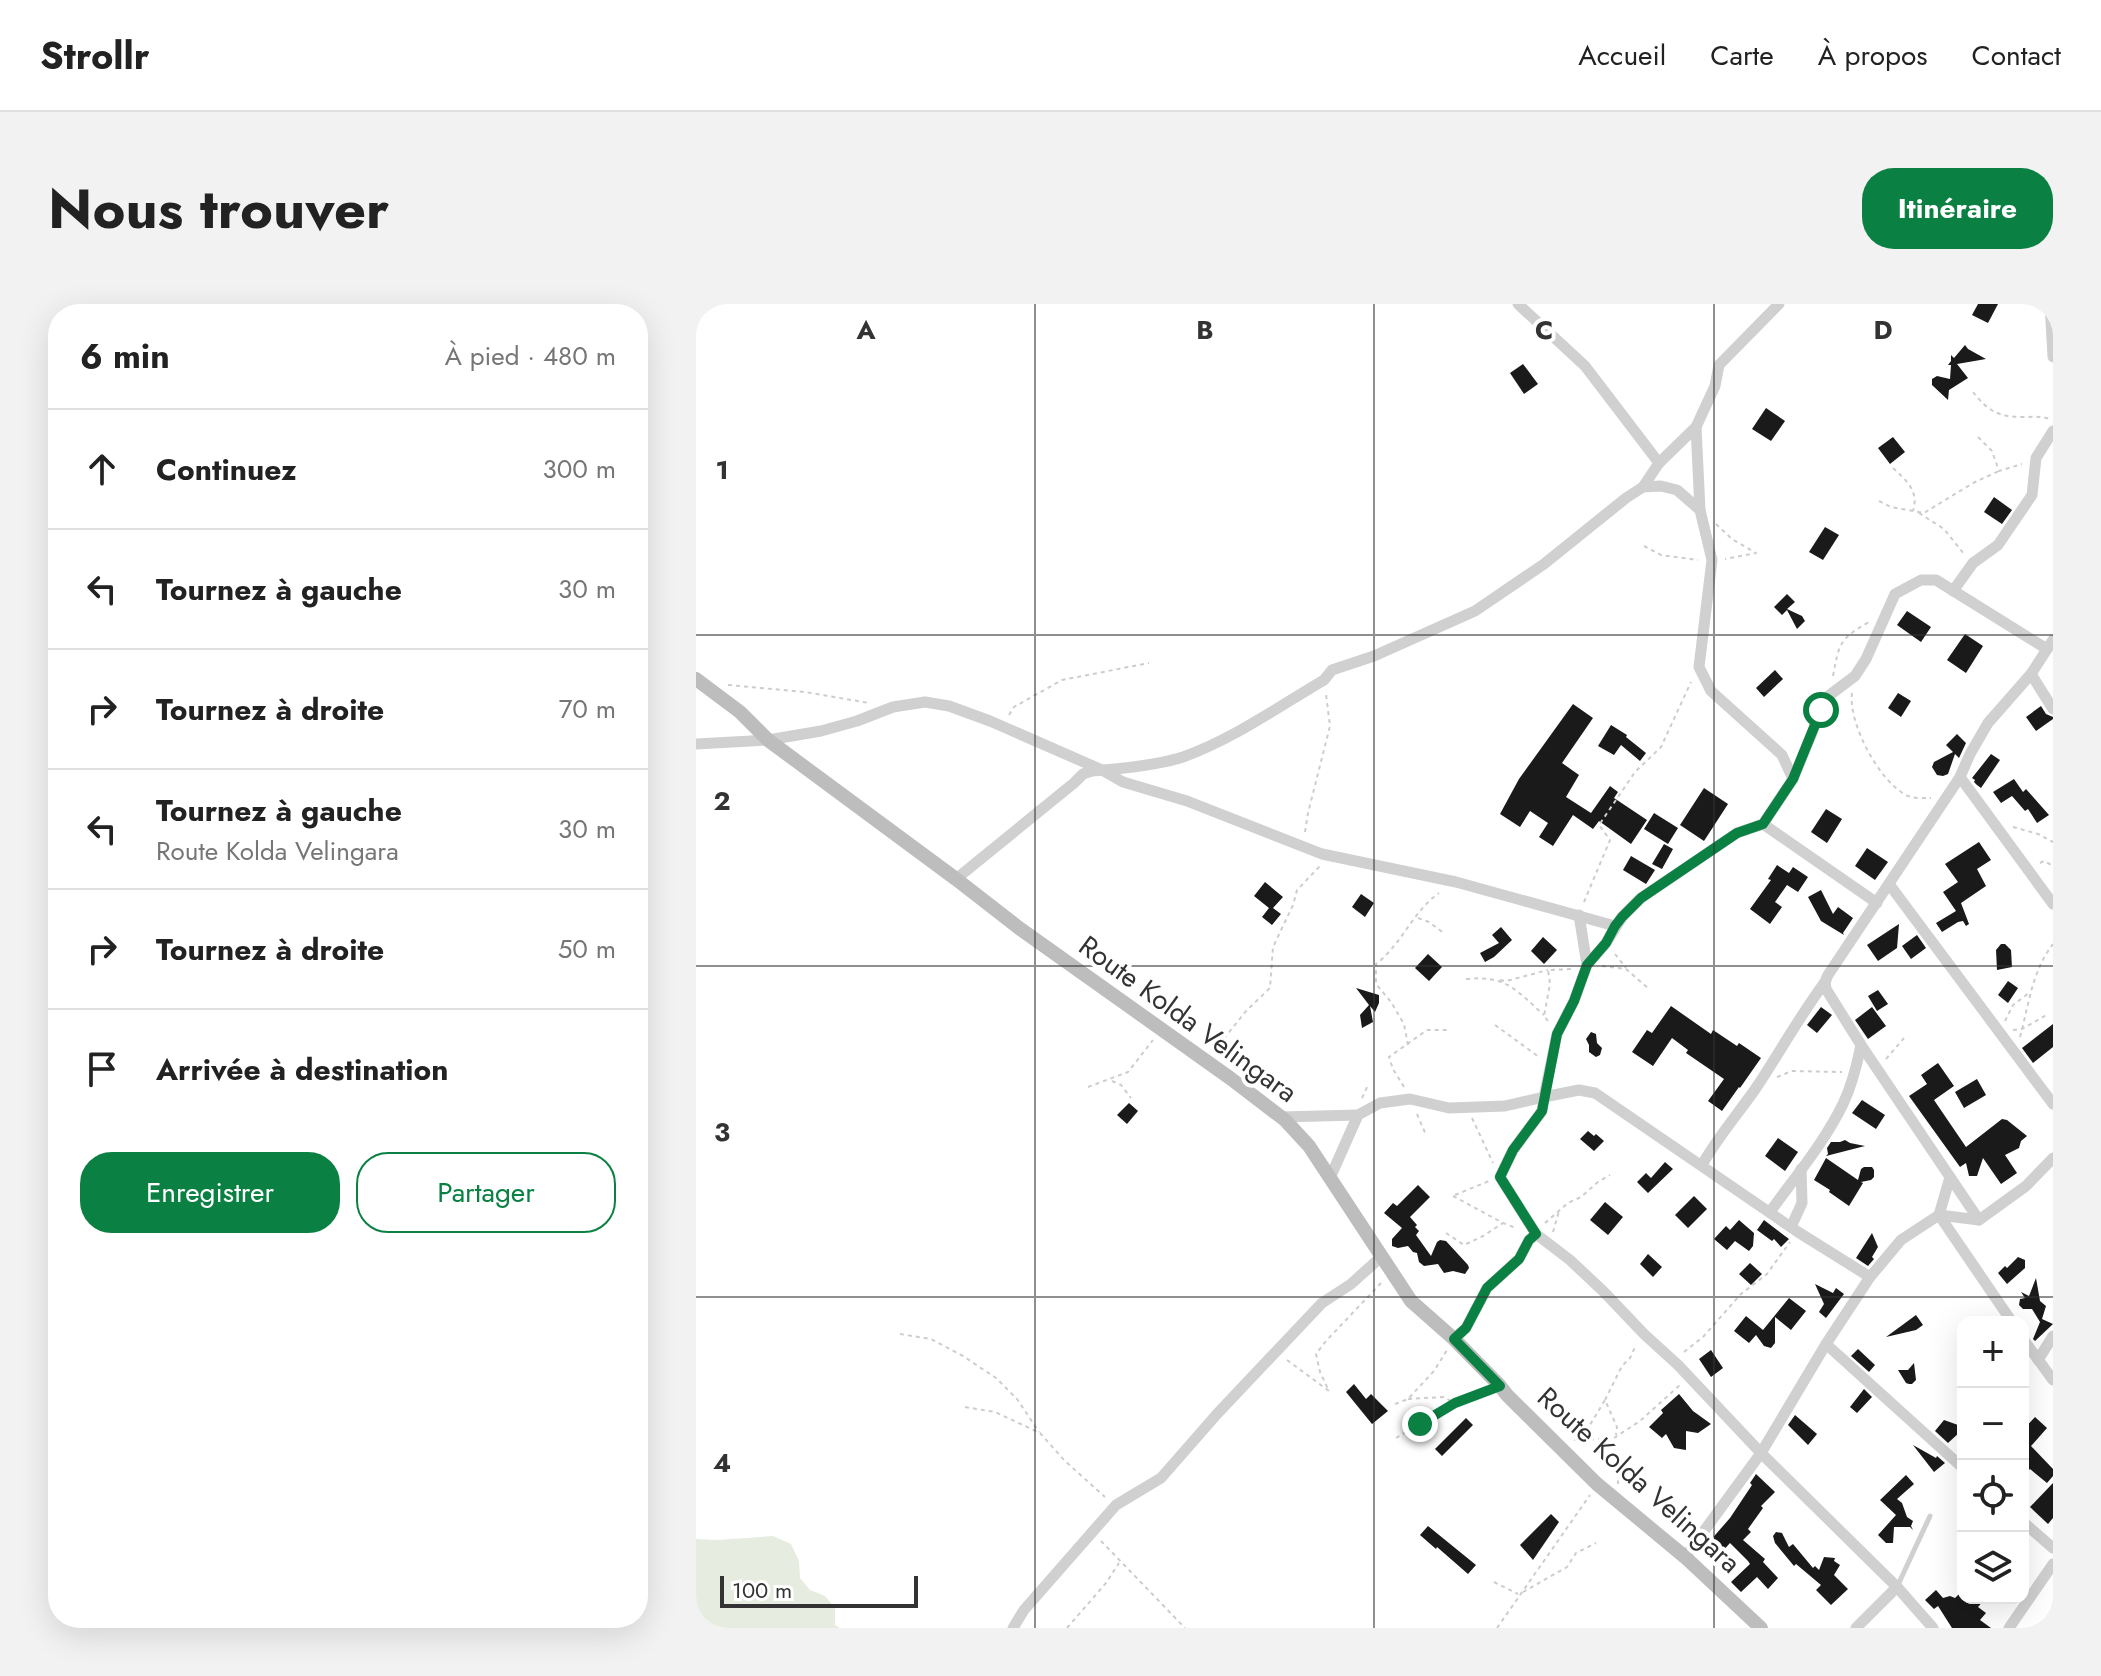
<!DOCTYPE html>
<html lang="fr">
<head>
<meta charset="utf-8">
<style>
  body { margin:0; font-family:Jost,sans-serif; background:#f2f2f2; color:#222 }
  .controls { position:absolute; right:24px; bottom:24px; display:grid; overflow:hidden; border-radius:16px; box-shadow:0 8px 32px #0002 }
  .controls button { width:72px; height:72px; display:grid; place-items:center; padding:0; border:0; border-bottom:2px solid #e0e0e0; background:#fff; color:#222; font:40px sans-serif }
  .scale { position:absolute; left:24px; bottom:20px; width:198px; box-sizing:border-box; padding-left:8px; border:4px solid #333; border-top:0; font-size:22px; line-height:28px; white-space:nowrap; color:#333; -webkit-text-stroke:6px #fff; paint-order:stroke }
  .stop { position:absolute; width:24px; height:24px; margin:-18px; border:6px solid #0b8043; border-radius:50%; background:#fff }
  .stop.end { background:#0b8043; border-color:#fff; box-shadow:0 2px 8px #0008 }
  .list { margin:0; padding:0; list-style:none }
  h2 { display:flex; justify-content:space-between; align-items:center; height:104px; margin:0; padding:0 32px; font-size:34px }
  h2 small { font-size:26px; font-weight:400; color:#767676 }
  .list li { display:grid; grid-template-columns:52px 1fr auto; gap:24px; align-items:center; box-sizing:border-box; height:120px; padding:0 32px; border-top:2px solid #e0e0e0 }
  .list b { display:block; font-size:30px; white-space:nowrap }
  .list p { margin:0; font-size:26px; white-space:nowrap; color:#767676 }
  .list em { font-size:26px; font-style:normal; color:#767676 }
  .actions { display:flex; gap:16px; padding:24px 32px }
  .actions a { flex:1; padding:18px 0; border:2px solid #0b8043; border-radius:32px; text-align:center; font-size:28px; color:#0b8043 }
  .actions .main { background:#0b8043; color:#fff }
  .icon { flex:none; width:44px; height:44px; fill:none; stroke:currentColor; stroke-width:2; stroke-linecap:round; stroke-linejoin:round }
  .map { position:relative; flex:none; width:1357px; height:1324px; overflow:hidden; border-radius:32px }
  header { display:flex; align-items:center; gap:48px; box-sizing:border-box; height:112px; padding:0 40px; background:#fff; border-bottom:2px solid #e0e0e0 }
  header strong { font-size:38px }
  nav { display:flex; gap:44px; margin-inline-start:auto; font-size:28px }
  .intro { display:flex; align-items:center; justify-content:space-between; box-sizing:border-box; height:192px; padding:0 48px }
  h1 { margin:0; font-size:56px }
  .button { padding:20px 36px; border-radius:32px; background:#0b8043; color:#fff; font-size:28px; font-weight:700 }
  main { display:flex; gap:48px; padding:0 48px }
  aside { flex:1; background:#fff; border-radius:32px; box-shadow:0 8px 32px #0002 }
  .map>svg:first-child { display:block }
  .green { fill:#e6ecdf }
  .building { fill:#1a1a1a }
  .lines { fill:none; stroke-linecap:round; stroke-linejoin:round }
  .path { stroke:#cdcdcd; stroke-width:2; stroke-dasharray:4 4; stroke-linecap:butt }
  .service { stroke:#d0d0d0; stroke-width:5 }
  .minor { stroke:#d0d0d0; stroke-width:11 }
  .secondary { stroke:#bdbdbd; stroke-width:14 }
  .route { stroke:#0b8043; stroke-width:10 }
  .grid { fill:none; stroke:#333; stroke-width:2; stroke-opacity:0.55 }
  .labels { text-anchor:middle; dominant-baseline:central; stroke-width:8; stroke-linejoin:round; paint-order:stroke }
  .street-label { font-size:28px; fill:#333; stroke:#fff }
  .grid-label { font-size:26px; text-anchor:middle; font-weight:bold; fill:#333; stroke:#fff; stroke-width:8; stroke-linejoin:round; paint-order:stroke }
</style>
</head>
<body>
<header>
<strong>Strollr</strong>
<nav><a>Accueil</a><a>Carte</a><a>À propos</a><a>Contact</a></nav>
</header>
<div class="intro"><h1>Nous trouver</h1><a class="button">Itinéraire</a></div>
<main>
<aside>
<h2>6 min<small>À pied · 480 m</small></h2>
<ul class="list">
<li><svg class="icon" aria-label="ahead" viewBox="0 0 24 24"><path d="M12 20V5M6 11l6-6 6 6"/></svg><div><b>Continuez</b></div><em>300 m</em></li>
<li><svg class="icon" aria-label="left" viewBox="0 0 24 24"><path d="M17 20v-9H6M10 6l-5 5 5 5"/></svg><div><b>Tournez à gauche</b></div><em>30 m</em></li>
<li><svg class="icon" aria-label="right" viewBox="0 0 24 24"><path d="M7 20v-9h11M14 6l5 5-5 5"/></svg><div><b>Tournez à droite</b></div><em>70 m</em></li>
<li><svg class="icon" aria-label="left" viewBox="0 0 24 24"><path d="M17 20v-9H6M10 6l-5 5 5 5"/></svg><div><b>Tournez à gauche</b><p>Route Kolda Velingara</p></div><em>30 m</em></li>
<li><svg class="icon" aria-label="right" viewBox="0 0 24 24"><path d="M7 20v-9h11M14 6l5 5-5 5"/></svg><div><b>Tournez à droite</b></div><em>50 m</em></li>
<li><svg class="icon" aria-label="arrive" viewBox="0 0 24 24"><path d="M6 21V4h12l-3 4 3 4H6"/></svg><div><b>Arrivée à destination</b></div></li>
</ul>
<div class="actions"><a class="main">Enregistrer</a><a>Partager</a></div>
</aside>
<div class="map">
<svg width="1357" height="1324" viewBox="0 0 1357 1324">
  <rect width="100%" height="100%" fill="#fff"/>
  <!-- green -->
  <path class="green" d="M77,1232L95,1240L103,1257L104,1274L114,1286L129,1292L139,1304V1321L144,1324H0V1235L21,1236Z"/>
  <!-- building -->
  <g class="building">
    <path d="M1282,0H1302L1292,19L1276,11Z"/>
    <path d="M1269,41L1272,45L1290,55L1261,60L1272,74L1253,86L1252,96L1236,81V75L1241,72L1254,75L1255,61H1252L1255,57V51L1258,54Z"/>
    <path d="M827,60L842,80L828,90L814,69Z"/>
    <path d="M1070,104L1089,117L1075,137L1056,125Z"/>
    <path d="M1197,133L1209,148L1194,160L1182,144Z"/>
    <path d="M1298,193L1316,206L1306,220L1288,208Z"/>
    <path d="M1129,223L1143,231L1127,256L1113,248Z"/>
    <path d="M1091,290L1099,298L1091,305L1106,312L1109,317L1101,325L1091,306L1086,311L1078,303Z"/>
    <path d="M1211,307L1235,323L1225,338L1201,321Z"/>
    <path d="M1269,330L1287,342L1270,369L1251,356Z"/>
    <path d="M1079,366L1087,375L1068,393L1060,384Z"/>
    <path d="M1202,389L1215,397L1205,413L1192,404Z"/>
    <path d="M877,400L897,414L866,459L883,471L870,493L895,509L914,482L922,488L918,494L951,516L935,540L903,517L897,525L877,511L857,542L843,533L852,519L834,507L824,523L804,510L823,475Z"/>
    <path d="M1345,402L1350,410L1357,413V415L1340,427L1330,413Z"/>
    <path d="M915,421L931,431L930,433L950,449L944,457L925,441L918,451L902,442Z"/>
    <path d="M1261,430L1270,439L1263,454L1259,450L1252,470L1247,472L1241,471L1236,463L1238,458L1257,448L1250,441Z"/>
    <path d="M1295,450L1304,456L1285,484L1281,481L1278,478L1279,476L1276,474Z"/>
    <path d="M1318,475L1327,488L1330,485L1353,511L1341,519L1332,505L1329,507L1316,492L1305,499L1297,488Z"/>
    <path d="M1008,484L1032,500L1008,537L984,521Z"/>
    <path d="M1130,505L1146,515L1131,539L1115,528Z"/>
    <path d="M958,509L982,524L972,540L948,525Z"/>
    <path d="M1283,538L1295,556L1281,565L1290,582L1265,599L1273,620L1270,622L1267,617L1262,618L1246,628L1240,619L1260,607L1247,588L1262,578L1249,560Z"/>
    <path d="M968,540L977,545L966,565L956,560Z"/>
    <path d="M1171,544L1192,558L1179,576L1159,562Z"/>
    <path d="M935,552L959,566L950,580L927,566Z"/>
    <path d="M1081,561L1093,569L1097,563L1112,573L1102,588L1091,581L1079,598L1086,603L1074,620L1054,605L1075,576L1072,575Z"/>
    <path d="M569,578L587,593L577,604L585,610L576,621L566,613L573,604L558,592Z"/>
    <path d="M1125,586L1137,610L1142,603L1157,614L1147,629L1148,631L1125,617L1112,593Z"/>
    <path d="M665,590L678,599L669,613L656,603Z"/>
    <path d="M1203,620L1201,644L1182,657L1171,641Z"/>
    <path d="M805,623L816,636L798,653L789,658L784,649L803,639L796,631Z"/>
    <path d="M1221,631L1230,644L1215,655L1206,642Z"/>
    <path d="M847,633L861,646L848,660L835,647Z"/>
    <path d="M1305,640H1309L1315,646L1316,663L1301,666L1300,646Z"/>
    <path d="M732,650L746,663L733,677L719,664Z"/>
    <path d="M1312,677L1322,684L1312,699L1302,691Z"/>
    <path d="M660,684L683,691V699L679,708L674,702L677,718L666,724L664,711L673,701Z"/>
    <path d="M1182,686L1192,700L1181,707L1172,692Z"/>
    <path d="M975,702L1015,730L1017,726L1041,742L1043,739L1065,754L1044,784L1043,783L1026,807L1012,797L1028,775L990,749L992,746L976,734L957,762L936,748L951,726L956,729Z"/>
    <path d="M1125,703L1136,711L1121,729L1111,721Z"/>
    <path d="M1176,703L1190,722L1172,735L1159,716Z"/>
    <path d="M1357,720V743L1337,759L1326,744Z"/>
    <path d="M895,728L900,730L901,739L906,744L904,751L900,753L893,748V741L890,735Z"/>
    <path d="M1242,759L1258,782L1238,796L1270,843L1306,815L1311,816L1331,832L1325,837L1323,844L1309,851L1321,869L1305,880L1287,854L1281,872H1273L1270,859L1264,863L1213,792L1231,780L1225,771Z"/>
    <path d="M1281,775L1290,791L1268,804L1259,788Z"/>
    <path d="M1166,796L1189,811L1180,825L1156,809Z"/>
    <path d="M433,799L442,807L431,820L421,811Z"/>
    <path d="M892,827L898,832L900,830L908,837L898,847L884,835Z"/>
    <path d="M1082,834L1102,848L1089,867L1069,852Z"/>
    <path d="M1149,836L1154,839L1169,842L1130,852L1132,850L1131,844L1135,838H1144Z"/>
    <path d="M1130,854L1162,876L1165,865L1168,863H1176L1178,866V873L1175,876L1165,878L1167,879L1153,902L1133,888L1134,886L1118,876Z"/>
    <path d="M969,858L977,865L952,889L941,878L950,869L955,874Z"/>
    <path d="M722,881L734,893L714,913L721,921L719,923L723,927L720,931L735,952L741,938L744,936L750,937L772,961L773,964L769,970L757,967L748,969L742,960L728,962L723,958L721,949L717,948L712,942L702,944L696,942V935L706,924L688,909L697,899L701,902Z"/>
    <path d="M998,892L1011,905L992,924L979,911Z"/>
    <path d="M909,898L927,913L912,931L894,916Z"/>
    <path d="M1043,916L1058,929L1057,942L1053,947L1039,937L1031,946L1018,935L1030,922L1034,926Z"/>
    <path d="M1068,916L1093,935L1085,943L1078,935L1076,937L1061,926Z"/>
    <path d="M1176,929L1182,943L1176,953L1178,955L1172,962L1160,954Z"/>
    <path d="M952,950L966,963L957,973L944,960Z"/>
    <path d="M1322,953L1329,956V964L1311,980L1302,969L1309,962L1311,964Z"/>
    <path d="M1054,959L1066,970L1055,981L1043,970Z"/>
    <path d="M1340,974L1344,997L1350,1002L1346,1015L1357,1020L1339,1037L1337,1035L1344,1018L1336,1005H1327L1323,1001L1324,995L1329,994L1325,988L1333,992Z"/>
    <path d="M1119,980L1137,989L1140,984L1148,990L1130,1014L1123,1008L1128,1000Z"/>
    <path d="M1093,994L1110,1007L1095,1026L1079,1013V1039L1075,1044L1068,1042L1060,1031L1053,1039L1038,1027L1050,1012L1067,1026Z"/>
    <path d="M1220,1011L1227,1021L1220,1026L1190,1033Z"/>
    <path d="M1162,1045L1179,1061L1173,1068L1155,1052Z"/>
    <path d="M1015,1046L1027,1064L1015,1073L1003,1055Z"/>
    <path d="M1218,1059L1220,1076L1216,1080H1213L1210,1079L1202,1066H1212Z"/>
    <path d="M658,1080L670,1095L675,1090L692,1107L676,1120L650,1088Z"/>
    <path d="M1168,1085L1176,1093L1161,1109L1154,1103Z"/>
    <path d="M983,1090L997,1107L1015,1120L1002,1129L990,1127V1146L978,1144L970,1130L966,1134L953,1123L967,1109L965,1106Z"/>
    <path d="M1099,1111L1121,1130L1112,1141L1092,1121Z"/>
    <path d="M1339,1113L1351,1124L1335,1142L1357,1165V1172L1351,1179L1334,1165L1327,1172V1126Z"/>
    <path d="M770,1114L777,1121L746,1152L739,1145Z"/>
    <path d="M1248,1116L1262,1121L1264,1125V1128L1252,1139L1239,1127Z"/>
    <path d="M1217,1141L1240,1154L1241,1152L1249,1159L1238,1168Z"/>
    <path d="M1060,1170L1079,1188L1065,1202L1067,1204L1052,1225L1055,1228L1047,1236L1069,1255L1067,1258L1082,1274L1072,1285L1061,1273L1045,1288L1035,1278L1054,1260L1052,1257L1034,1239L1025,1249L1013,1238L1034,1214L1056,1181L1054,1179Z"/>
    <path d="M1210,1171L1218,1180L1201,1195L1206,1199L1211,1213L1217,1217L1215,1222L1217,1226L1214,1223H1198L1197,1239H1190L1182,1231L1200,1211L1184,1196Z"/>
    <path d="M1357,1179V1214L1352,1220L1334,1203Z"/>
    <path d="M855,1210L863,1218L837,1256L824,1241Z"/>
    <path d="M732,1222L780,1261L772,1270L741,1243L740,1245L724,1231Z"/>
    <path d="M1080,1228L1086,1229L1093,1243L1097,1240L1117,1264L1119,1262L1123,1266L1128,1253L1139,1254L1138,1257L1144,1261L1138,1271L1152,1285L1135,1301L1120,1286L1125,1281L1100,1260L1098,1262L1079,1239L1077,1232Z"/>
    <path d="M1240,1286L1247,1294L1254,1292L1259,1294L1265,1288L1267,1294H1290L1282,1303L1290,1309L1284,1316L1295,1324H1256L1242,1302L1238,1305L1229,1296Z"/>
  </g>
  <g class="lines">
    <!-- path -->
    <g class="path">
      <path d="M1277,88C1292,107 1302,113 1328,113C1337,113 1345,112 1354,115"/>
      <path d="M1282,133L1296,147L1303,167L1326,160"/>
      <path d="M1197,164C1211,177 1223,187 1217,207"/>
      <path d="M1183,197L1195,203L1228,209L1277,179L1303,167"/>
      <path d="M1223,209L1248,225L1268,250"/>
      <path d="M1020,220L1036,235L1060,249L1029,255"/>
      <path d="M948,242L965,251L1002,256"/>
      <path d="M1137,372C1143,340 1143,335 1173,318"/>
      <path d="M32,381L109,388L173,399"/>
      <path d="M1156,389C1152,419 1183,477 1210,491C1217,495 1227,494 1235,494"/>
      <path d="M313,411L318,403L366,376L453,359"/>
      <path d="M1317,523L1342,530L1357,538"/>
      <path d="M609,528L612,509L634,422L630,390"/>
      <path d="M1344,559L1348,557L1357,562"/>
      <path d="M888,598L914,536L903,521L939,468L965,443L995,378"/>
      <path d="M722,614L733,618L749,630"/>
      <path d="M919,650L930,664"/>
      <path d="M906,662L930,665L953,685"/>
      <path d="M770,675C810,671 820,686 848,711"/>
      <path d="M804,676L810,677L852,666"/>
      <path d="M852,717L848,712L854,680L852,666L877,665"/>
      <path d="M1309,717L1317,701L1333,689"/>
      <path d="M799,721L843,753"/>
      <path d="M1317,726L1326,725L1352,710"/>
      <path d="M1324,733C1333,700 1336,667 1357,640"/>
      <path d="M712,741L708,720L695,698L680,680V660C706,640 717,607 743,589"/>
      <path d="M518,747L550,707L574,684L577,643L597,601L601,586L624,562"/>
      <path d="M1190,755L1208,734"/>
      <path d="M1081,773L1096,767L1146,768"/>
      <path d="M416,777L425,781L435,794"/>
      <path d="M392,783L432,768L457,736"/>
      <path d="M708,783L697,765L693,753L731,726H754"/>
      <path d="M666,794L672,781"/>
      <path d="M721,810L730,831"/>
      <path d="M776,814L797,859"/>
      <path d="M759,891L793,877"/>
      <path d="M757,892L807,919L820,924"/>
      <path d="M849,919L872,899L885,893L902,878L914,871"/>
      <path d="M857,928L863,907"/>
      <path d="M750,929L768,941L787,932L807,919"/>
      <path d="M204,1030L235,1035L267,1052L300,1074L321,1095L343,1128"/>
      <path d="M988,1048L1007,1033L1045,990L1071,970L1094,938"/>
      <path d="M591,1056L633,1087L624,1068L620,1050L630,1037L686,978"/>
      <path d="M712,1095L747,1093L759,1099L791,1087"/>
      <path d="M909,1096L926,1062L934,1054L940,1041"/>
      <path d="M699,1100L712,1095L738,1067L751,1046"/>
      <path d="M269,1103L299,1108L344,1129L369,1157L409,1193"/>
      <path d="M700,1134L758,1099"/>
      <path d="M886,1134L909,1096L921,1123L920,1131"/>
      <path d="M918,1134L944,1117L984,1081"/>
      <path d="M878,1136L916,1135L921,1155L922,1180"/>
      <path d="M405,1237L489,1324"/>
      <path d="M798,1278L822,1290"/>
      <path d="M827,1288L871,1263L880,1249L900,1239"/>
      <path d="M371,1324L410,1279L423,1259"/>
      <path d="M801,1324L894,1191"/>
    </g>
    <!-- service -->
    <path class="service" d="M1201,1283L1234,1212"/>
    <!-- minor -->
    <g class="minor">
      <path d="M822,0L889,62L963,159"/>
      <path d="M1354,0L1357,53"/>
      <path d="M1000,123L1004,206"/>
      <path d="M947,183L963,159L1000,123L1019,82L1023,61L1083,0"/>
      <path d="M1257,287L1277,259L1302,241L1336,191L1340,154L1357,127"/>
      <path d="M1335,370L1357,405"/>
      <path d="M0,440L72,436L125,427L161,417L197,403L229,398L253,402L294,417L406,466L427,478L491,497L626,550L760,578L919,622"/>
      <path d="M1264,473L1357,600"/>
      <path d="M260,575L378,479L387,470L396,467C422,465 463,461 487,453C537,435 582,403 628,376L636,366L678,352L779,307L848,260L930,194L947,183L965,182L981,186L1004,206L1016,256L1003,363L1015,387L1086,451L1097,475"/>
      <path d="M1193,580L1357,800"/>
      <path d="M1181,599L1067,520L1097,475L1131,393L1159,372L1170,355L1199,290L1225,276H1240L1351,345"/>
      <path d="M883,611L891,661"/>
      <path d="M1165,741L1283,916"/>
      <path d="M585,813L662,811"/>
      <path d="M1006,861C1021,834 1042,810 1060,784C1084,748 1103,713 1129,678"/>
      <path d="M1254,873L1243,911L1316,1018"/>
      <path d="M634,874L662,811L684,799L714,795L753,804L809,802L848,793L861,730L878,697L891,661L910,639L926,613L945,594L1041,529L1067,520"/>
      <path d="M1074,908C1099,873 1128,839 1147,800C1156,781 1161,761 1165,741L1130,685L1129,678L1132,671L1264,473L1274,450L1292,419L1335,370L1357,336"/>
      <path d="M1095,923L1106,899L1105,865"/>
      <path d="M1174,973L1102,928L899,789L883,786L848,793L846,807L817,846L804,873L840,930L874,956L908,988L948,1030L982,1061L1065,1149L1201,1283L1237,1324"/>
      <path d="M758,1035L770,1024L791,984L823,955L833,936L840,930"/>
      <path d="M1327,1035L1357,1076"/>
      <path d="M1130,1040L1267,1164"/>
      <path d="M1342,1056L1357,1032"/>
      <path d="M1327,1218L1357,1244"/>
      <path d="M989,1253L1065,1149L1130,1040L1174,973L1205,936L1243,911L1283,916L1330,882L1357,854"/>
      <path d="M317,1324L328,1306L420,1201L465,1174L521,1110L626,999L655,980L685,953"/>
      <path d="M1160,1324L1201,1283"/>
      <path d="M1313,1324L1357,1260"/>
    </g>
    <!-- secondary -->
    <path class="secondary" d="M0,375L44,408L72,436L260,575L323,624L534,774L589,816L613,842L715,997L758,1035L804,1082L811,1091L901,1180L989,1253L1065,1324"/>
  </g>
  <g class="lines">
    <!-- route -->
    <path class="route" d="M724,1120L759,1099L804,1082L758,1035L770,1024L791,984L823,955L833,936L840,930L804,873L817,846L846,807L861,730L878,697L891,661L910,639L919,622L926,613L945,594L1041,529L1067,520L1097,475L1125,406"/>
  </g>
  <!-- grid -->
  <path class="grid" d="M339,0V1324M678,0V1324M1018,0V1324M0,331H1357M0,662H1357M0,993H1357"/>
  <g class="labels">
    <!-- street labels -->
    <g class="street-label">
      <text transform="translate(492 715) rotate(36)">Route Kolda Velingara</text>
      <text transform="translate(943 1176) rotate(42)">Route Kolda Velingara</text>
    </g>
  </g>
  <g class="grid-label">
    <text x="170" y="35">A</text>
    <text x="509" y="35">B</text>
    <text x="848" y="35">C</text>
    <text x="1187" y="35">D</text>
    <text x="26" y="175">1</text>
    <text x="26" y="506">2</text>
    <text x="26" y="837">3</text>
    <text x="26" y="1168">4</text>
  </g>
</svg>
<div class="controls">
<button>+</button>
<button>−</button>
<button><svg class="icon" aria-label="locate" viewBox="0 0 24 24"><circle cx="12" cy="12" r="6"/><path d="M12 2v4M12 18v4M2 12h4M18 12h4"/></svg></button>
<button><svg class="icon" aria-label="layers" viewBox="0 0 24 24"><path d="M12 4l9 5-9 5-9-5zM3 14l9 5 9-5"/></svg></button>
</div>
<div class="scale">100 m</div>
<div class="stop" style="left:1125px;top:406px"></div>
<div class="stop end" style="left:724px;top:1120px"></div>
</div>
</main>
</body>
</html>
